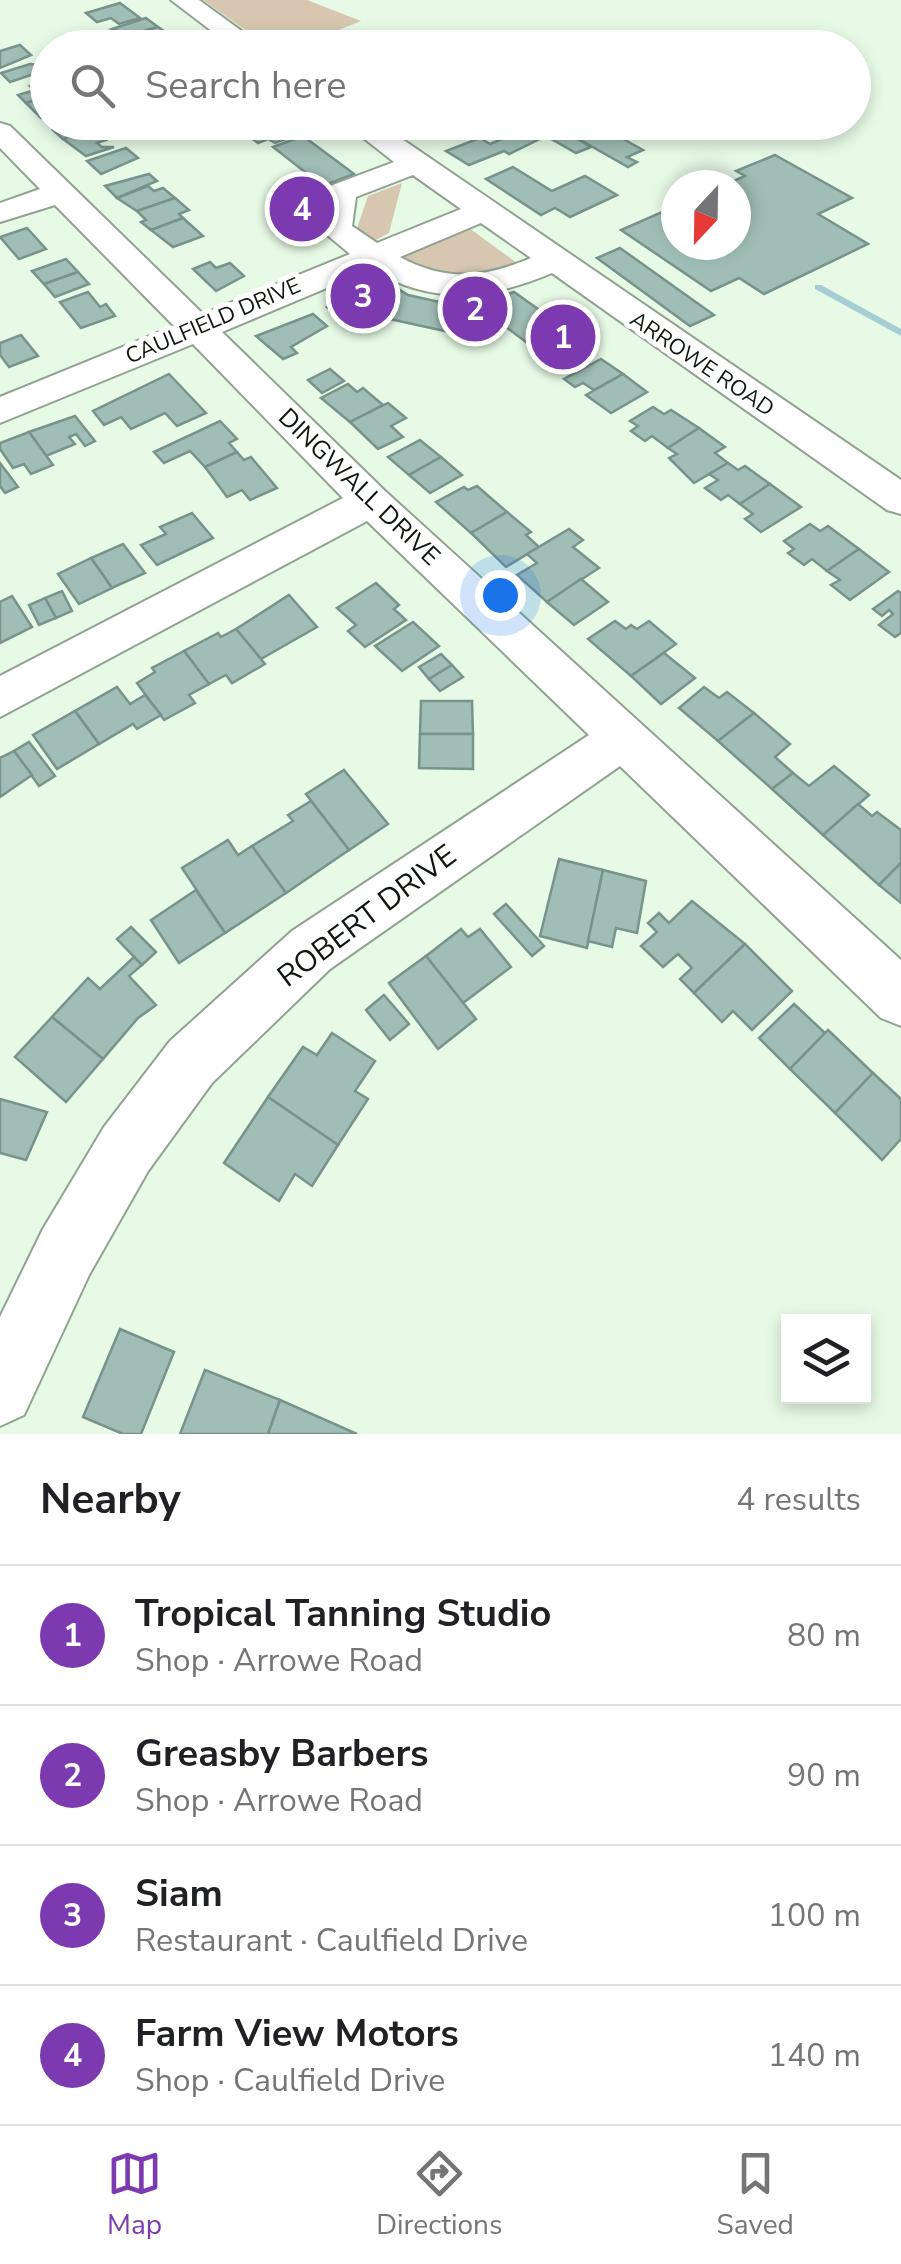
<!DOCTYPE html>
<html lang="en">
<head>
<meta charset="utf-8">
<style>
  body { margin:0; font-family:"Nunito Sans",sans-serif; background:#f2f2f2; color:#202124 }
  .controls { position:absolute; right:30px; bottom:30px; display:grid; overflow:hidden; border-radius:0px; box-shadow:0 5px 15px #0003 }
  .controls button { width:90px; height:90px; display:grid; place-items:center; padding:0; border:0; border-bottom:2px solid #e0e0e0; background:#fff; color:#202124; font:50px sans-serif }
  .compass { position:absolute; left:661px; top:170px; width:90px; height:90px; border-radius:50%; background:#fff; box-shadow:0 5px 15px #0003; rotate:202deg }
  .you { position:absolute; left:500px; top:595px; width:35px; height:35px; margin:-25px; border:8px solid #fff; border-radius:50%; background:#1a73e8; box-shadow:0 0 0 15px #1a73e833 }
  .badge { display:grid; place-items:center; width:65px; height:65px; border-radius:50%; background:#7b3aaf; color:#fff; font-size:32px; font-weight:700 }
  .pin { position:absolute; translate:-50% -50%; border:5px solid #fff; box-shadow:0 2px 10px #0006 }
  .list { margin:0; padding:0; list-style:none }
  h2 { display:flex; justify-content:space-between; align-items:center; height:130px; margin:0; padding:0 40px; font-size:42px }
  h2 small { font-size:32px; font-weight:400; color:#757577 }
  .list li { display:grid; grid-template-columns:65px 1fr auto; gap:30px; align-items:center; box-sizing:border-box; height:140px; padding:0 40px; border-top:2px solid #e0e0e0 }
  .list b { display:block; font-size:38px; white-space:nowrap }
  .list p { margin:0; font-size:32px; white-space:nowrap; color:#757577 }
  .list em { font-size:32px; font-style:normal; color:#757577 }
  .icon { flex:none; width:55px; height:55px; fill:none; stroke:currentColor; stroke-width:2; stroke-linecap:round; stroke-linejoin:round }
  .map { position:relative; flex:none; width:901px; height:1434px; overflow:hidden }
  .search { position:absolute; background:#fff; box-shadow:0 5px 15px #0003; left:30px; right:30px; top:30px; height:110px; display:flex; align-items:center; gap:25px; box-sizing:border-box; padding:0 35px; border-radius:55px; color:#757577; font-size:38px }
  .sheet { height:690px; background:#fff }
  nav { display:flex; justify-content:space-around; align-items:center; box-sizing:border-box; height:140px; border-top:2px solid #e0e0e0; background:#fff; font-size:28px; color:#757577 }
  nav a { display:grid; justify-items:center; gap:5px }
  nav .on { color:#7b3aaf }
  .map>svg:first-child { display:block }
  .green { fill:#d7c7b0 }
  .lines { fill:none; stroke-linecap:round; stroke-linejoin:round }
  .stream { fill:#a8ced5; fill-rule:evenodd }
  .building { fill:#a0beb5; stroke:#77938b; stroke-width:2.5 }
  .minor-casing { stroke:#91a390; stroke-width:4 }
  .minor { fill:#fff; fill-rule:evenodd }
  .labels { text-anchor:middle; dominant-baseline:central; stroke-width:10; stroke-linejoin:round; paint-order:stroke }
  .far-street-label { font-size:22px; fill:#0f160f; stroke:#fff }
  .street-label { font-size:25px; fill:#0f160f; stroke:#fff }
  .near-street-label { font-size:30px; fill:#0f160f; stroke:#fff }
</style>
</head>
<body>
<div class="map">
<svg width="901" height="1434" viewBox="0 0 901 1434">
  <rect width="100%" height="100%" fill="#e6fae5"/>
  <!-- green -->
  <g class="green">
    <path d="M203,0H307L361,21C270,57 283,56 203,0Z"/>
    <path d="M402,183L389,233L374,241L357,228L368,196Z"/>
    <path d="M469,228L517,263C462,285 455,280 402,260L403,256Z"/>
  </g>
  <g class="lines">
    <!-- stream -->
    <path class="stream" d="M815,285H821L901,329V336L815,289Z"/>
  </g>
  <!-- building -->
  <g class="building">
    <path d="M120,3L140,18L119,24L111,18L97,22L86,13Z"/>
    <path d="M146,18L158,27L130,35L112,29Z"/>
    <path d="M158,27L170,35L134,46L128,41L136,39L130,35Z"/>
    <path d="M20,45L31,55L0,68V51Z"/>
    <path d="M30,64L40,65L46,70L10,82L1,73Z"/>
    <path d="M43,82L48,86V96L26,103L18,95L35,90L30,86Z"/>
    <path d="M48,96V116L41,118L26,103Z"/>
    <path d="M63,122H95L89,124L94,129L63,139L53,130L67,125Z"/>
    <path d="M267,122H287L296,129L292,131L297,135L275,143L268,139L258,143L250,137L258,134L250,129Z"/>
    <path d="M542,122H549L591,147L576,153L546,136L509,154L504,151L469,165L446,151L480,138L490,144Z"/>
    <path d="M549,122H593L643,150L627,157L637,162L628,167Z"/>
    <path d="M94,129L106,140L97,143L102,147H114L86,156L63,139Z"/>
    <path d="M303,136L354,174L323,186L273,147Z"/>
    <path d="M126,148L138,158L101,174L87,161Z"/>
    <path d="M775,155L852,198L818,214L868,244L764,294L739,278L711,291L621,230L676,206V245H736V185H725L745,176L736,171Z"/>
    <path d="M513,167L552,191L585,176L617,195L570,217L555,208L541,215L486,179Z"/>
    <path d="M149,174L157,181L117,198L105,186Z"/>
    <path d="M148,186L154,191L163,188L175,198L137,211L117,198Z"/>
    <path d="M292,187L324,190L304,229L289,228L299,210L281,207Z"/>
    <path d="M175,198L189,210L179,214L183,218L151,230L141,222L146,220L137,211Z"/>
    <path d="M183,218L203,236L173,247L151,230Z"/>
    <path d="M27,228L46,249L19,259L0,237Z"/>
    <path d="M620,248L714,315L690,326L597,258Z"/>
    <path d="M66,259L78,272L44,284L32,271Z"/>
    <path d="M210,262L216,268L230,263L244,276L216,291L193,269Z"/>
    <path d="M78,272L89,284L55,297L44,284Z"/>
    <path d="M386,281L408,295L453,305L486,301L514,292L587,344L563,354L557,350L546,357L506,327L449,332L376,316L353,328L327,307Z"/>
    <path d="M88,292L100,307L106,304L115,316L81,328L60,302Z"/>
    <path d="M313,314L327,326L291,347L297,353L283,359L256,336Z"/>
    <path d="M21,335L38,356L9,367L0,355V343Z"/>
    <path d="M601,359L623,374L594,390L583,383L575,387L564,379Z"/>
    <path d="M330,369L344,381L322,393L308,380Z"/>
    <path d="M169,374L206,413L177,426L165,413L131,429L121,417L104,425L93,411Z"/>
    <path d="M623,374L647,392L611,413L586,395Z"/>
    <path d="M348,384L357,392L363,388L383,405L350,422L321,398Z"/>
    <path d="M388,403L406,418L391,426L403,437L378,449L350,422Z"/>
    <path d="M653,407L664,414L671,410L699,428L668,448L652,436L645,441L631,431L638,426L630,421Z"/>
    <path d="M75,416L95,441L85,446L76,434L69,437L75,444L46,456L29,432Z"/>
    <path d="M220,421L237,439L229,443L237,452L205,467L190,451L164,463L154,452Z"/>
    <path d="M699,428L725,447L715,453L728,463L694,483L669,458L677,454L668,448Z"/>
    <path d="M29,432L53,465L31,474L24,464L13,468L0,449V443Z"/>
    <path d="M420,440L441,457L409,475L388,457Z"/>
    <path d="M237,452L244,460L251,457L277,488L250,500L242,490L227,497L205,467Z"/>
    <path d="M441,457L462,475L430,493L409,475Z"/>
    <path d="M0,463L18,487L5,493L0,486Z"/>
    <path d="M728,463L738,470L745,466L770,484L740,504L728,495L721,500L705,488L718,480L709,474Z"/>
    <path d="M770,484L801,507L761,532L745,519L753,514L740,504Z"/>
    <path d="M477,486L507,512L471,533L436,502L464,487L468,490Z"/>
    <path d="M507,512L531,532L526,535L539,547L506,567L471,533Z"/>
    <path d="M192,513L213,538L157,565L141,545L166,534L160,527Z"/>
    <path d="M810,524L820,531L828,526L859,549L827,571L812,559L804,565L788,553L794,549L784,541Z"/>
    <path d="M569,529L583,540L573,547L599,568L547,602L517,575L537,563L527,554Z"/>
    <path d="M123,544L145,573L112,588L91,558Z"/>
    <path d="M859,549L889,572L850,600L831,585L840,580L827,571Z"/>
    <path d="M91,558L112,588L79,604L58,574Z"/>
    <path d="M581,579L608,602L574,625L547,602Z"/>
    <path d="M376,583L399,605L394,609L406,620L365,647L348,631L356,625L337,608Z"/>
    <path d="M62,591L72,611L56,618L45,598Z"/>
    <path d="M898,591L901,593V633L895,637L879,625L893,614L889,610L882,616L873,609Z"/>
    <path d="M289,595L317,627L261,659L236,629Z"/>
    <path d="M12,596L32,627L0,643V602Z"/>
    <path d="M45,598L56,618L39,625L29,605Z"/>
    <path d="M615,621L626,629L631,625L637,629L649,621L676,644L631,676L588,639Z"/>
    <path d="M413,622L439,646L402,671L375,646Z"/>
    <path d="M236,629L265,664L232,683L226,675L209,684L184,651L218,633L221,637Z"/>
    <path d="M184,651L209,684L189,695L195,703L164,720L137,683L155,672L152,668Z"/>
    <path d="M664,653L695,678L661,704L631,676Z"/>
    <path d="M441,654L452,665L429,679L419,667Z"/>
    <path d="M452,665L463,677L440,691L429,679Z"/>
    <path d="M117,687L130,704L145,695L161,715L137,729L133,724L99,744L75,711Z"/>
    <path d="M704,687L719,698L727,692L754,713L718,741L679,708Z"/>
    <path d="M421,701H472L473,734H420Z"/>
    <path d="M75,711L99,744L57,769L33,735Z"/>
    <path d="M754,713L790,744L775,757L793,773L772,789L718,741Z"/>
    <path d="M420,734H473V769L419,768Z"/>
    <path d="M29,742L55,776L39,786L14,751Z"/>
    <path d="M14,751L32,775L0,797V758Z"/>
    <path d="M834,766L869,795L823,835L772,789L793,773L809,786Z"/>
    <path d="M344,770L388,824L349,850L306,794Z"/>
    <path d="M311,801L349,850L286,893L252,846L293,821L288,815Z"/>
    <path d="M858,804L872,816L877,812L901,830V863L879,885L823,835Z"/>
    <path d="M228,840L238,855L252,846L286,893L225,933L182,868Z"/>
    <path d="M559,859L603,870L587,948L540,936Z"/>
    <path d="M901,863V903L879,885Z"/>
    <path d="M603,870L646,881L637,933L616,928L612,947L588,941Z"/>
    <path d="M196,890L225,933L179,963L151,920Z"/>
    <path d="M692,901L745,944L694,993L680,979L692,968L678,954L663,967L641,946L657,932L648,923L659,913L669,923Z"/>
    <path d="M506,904L544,946L532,956L494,914Z"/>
    <path d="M131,927L156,952L142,965L117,939Z"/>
    <path d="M461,929L468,937L480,929L511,967L463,1003L426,956Z"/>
    <path d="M745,944L792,991L752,1030L733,1011L722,1022L694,993Z"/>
    <path d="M426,956L476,1019L438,1049L389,983Z"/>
    <path d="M134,957L142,965L129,976L156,1005L138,1018L103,1059L52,1017L88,978L100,989Z"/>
    <path d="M384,995L409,1024L390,1040L366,1010Z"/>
    <path d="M794,1004L825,1033L790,1069L759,1038Z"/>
    <path d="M52,1017L103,1059L66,1102L15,1057Z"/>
    <path d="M828,1030L873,1073L835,1113L790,1069Z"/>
    <path d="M332,1033L375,1061L355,1091L368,1099L338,1145L268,1097L303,1047L317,1055Z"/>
    <path d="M873,1073L901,1099V1139L882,1160L835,1113Z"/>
    <path d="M268,1097L338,1145L312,1186L295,1174L279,1201L224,1163Z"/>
    <path d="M0,1099L47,1112L26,1160L0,1153Z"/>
    <path d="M120,1329L174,1352L141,1434H123L83,1417Z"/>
    <path d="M205,1370L280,1400L268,1434H180Z"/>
    <path d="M280,1400L357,1434H268Z"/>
  </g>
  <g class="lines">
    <defs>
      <g id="minor">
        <path d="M171,0H199L265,48H234Z"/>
        <path d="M343,122H377L901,480V514L887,510L552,273C491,299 431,306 372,269L222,332L385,491L901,960V1026L881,1018L620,766L330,969L212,1083L148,1171L89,1275L24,1415L0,1426V1317L43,1229L104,1127L170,1041L292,931L589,735L367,521L0,717V676L343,498L193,344L0,423V397L174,326L55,205L0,222V203L40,189L0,148V123L10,126L203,314L350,254L320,229L330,186L394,162ZM413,175L461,209L377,243L352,226L356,197ZM481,223L531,258C483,278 446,282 400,257Z"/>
      </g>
    </defs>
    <!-- minor casing -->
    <use href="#minor" class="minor-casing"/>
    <!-- minor -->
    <use href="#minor" class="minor"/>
  </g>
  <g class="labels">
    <!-- far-street labels -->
    <g class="far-street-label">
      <text transform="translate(213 321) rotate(-23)">CAULFIELD DRIVE</text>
      <text transform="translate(702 364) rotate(34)">ARROWE ROAD</text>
    </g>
    <!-- street labels -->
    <g class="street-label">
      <text transform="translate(359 487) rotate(44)">DINGWALL DRIVE</text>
    </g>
    <!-- near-street labels -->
    <g class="near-street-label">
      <text transform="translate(367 916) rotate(-37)">ROBERT DRIVE</text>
    </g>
  </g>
</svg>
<div class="controls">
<button><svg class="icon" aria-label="layers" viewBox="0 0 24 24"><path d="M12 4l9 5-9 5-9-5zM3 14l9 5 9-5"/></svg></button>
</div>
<svg class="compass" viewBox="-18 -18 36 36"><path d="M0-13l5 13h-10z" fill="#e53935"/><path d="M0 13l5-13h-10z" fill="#757577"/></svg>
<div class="you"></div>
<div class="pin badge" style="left:563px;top:337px">1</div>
<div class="pin badge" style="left:475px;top:309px">2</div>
<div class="pin badge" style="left:363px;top:296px">3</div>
<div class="pin badge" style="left:302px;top:209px">4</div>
<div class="search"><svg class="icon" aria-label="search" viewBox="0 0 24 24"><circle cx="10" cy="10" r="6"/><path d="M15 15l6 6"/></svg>Search here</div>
</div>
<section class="sheet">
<h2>Nearby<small>4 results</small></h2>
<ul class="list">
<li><span class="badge">1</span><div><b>Tropical Tanning Studio</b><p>Shop · Arrowe Road</p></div><em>80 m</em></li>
<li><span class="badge">2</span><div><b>Greasby Barbers</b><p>Shop · Arrowe Road</p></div><em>90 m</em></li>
<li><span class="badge">3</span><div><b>Siam</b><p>Restaurant · Caulfield Drive</p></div><em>100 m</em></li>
<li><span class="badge">4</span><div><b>Farm View Motors</b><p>Shop · Caulfield Drive</p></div><em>140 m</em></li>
</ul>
</section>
<nav>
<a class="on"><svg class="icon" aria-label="map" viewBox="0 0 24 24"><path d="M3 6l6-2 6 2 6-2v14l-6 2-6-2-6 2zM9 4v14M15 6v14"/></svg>Map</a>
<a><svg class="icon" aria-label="directions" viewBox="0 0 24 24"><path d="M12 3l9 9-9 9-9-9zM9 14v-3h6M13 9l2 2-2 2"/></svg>Directions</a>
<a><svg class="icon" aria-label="saved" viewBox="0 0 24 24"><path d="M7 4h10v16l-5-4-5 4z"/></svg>Saved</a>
</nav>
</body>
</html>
